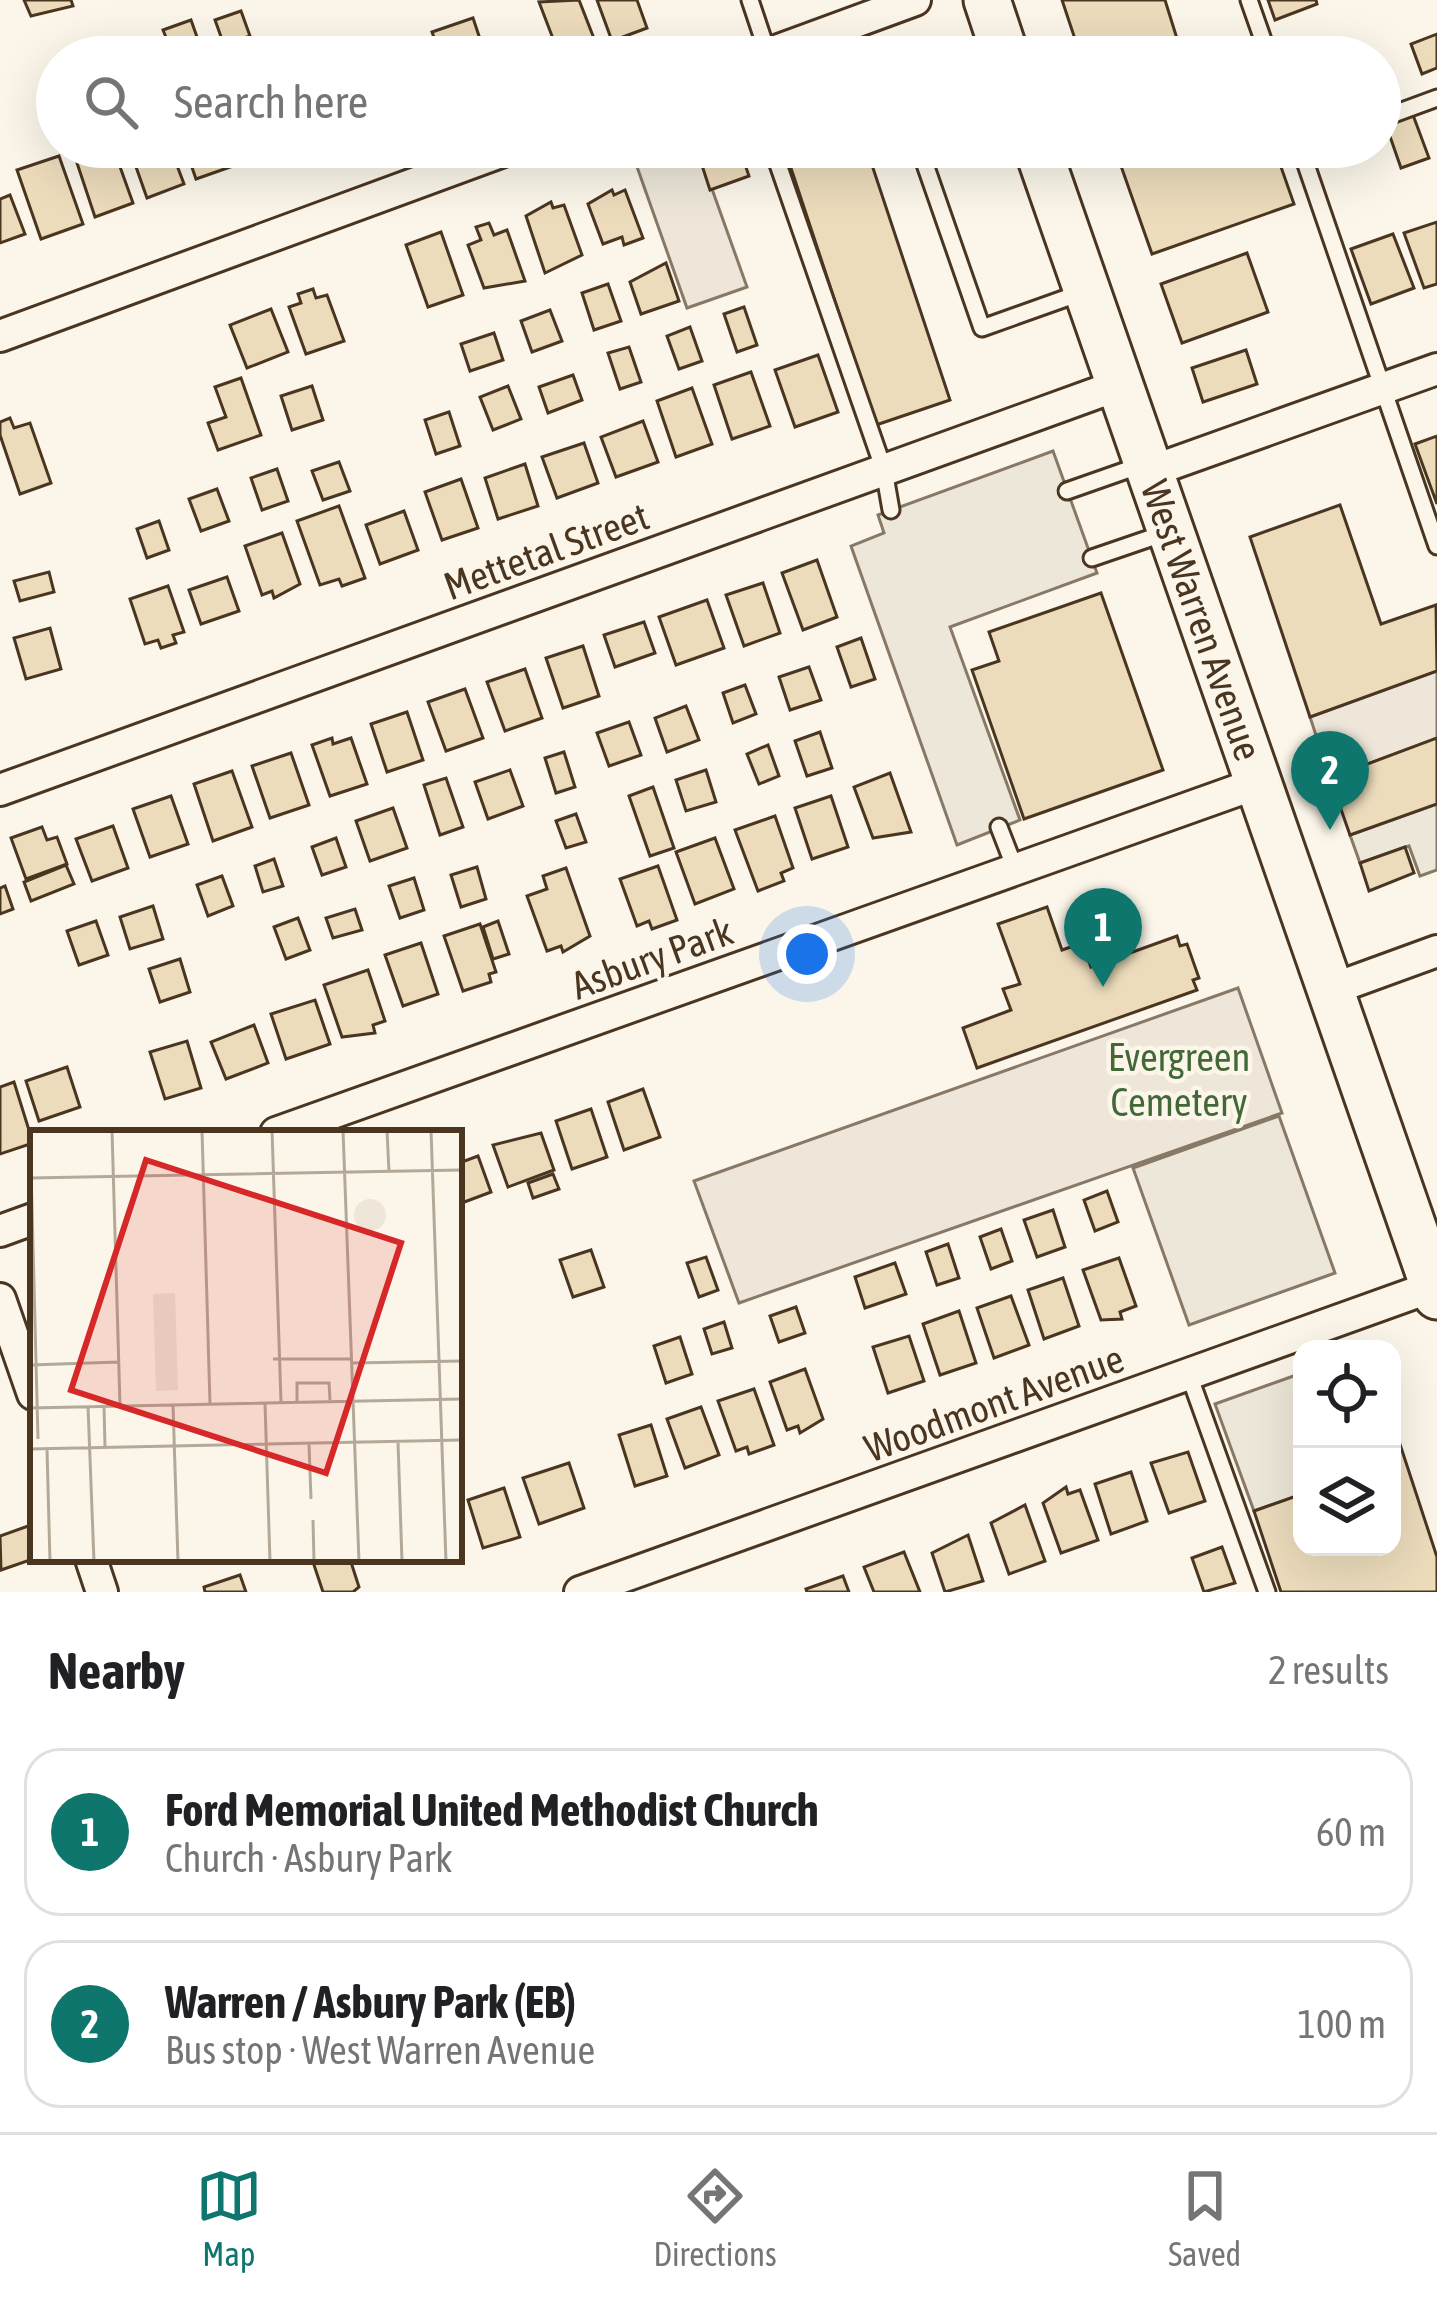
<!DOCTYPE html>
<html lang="en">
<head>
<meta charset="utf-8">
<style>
  body { margin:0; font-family:"Asap Condensed",sans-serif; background:#f6f6f6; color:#202124 }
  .controls { position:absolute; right:36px; bottom:36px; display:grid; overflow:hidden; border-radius:24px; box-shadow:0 12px 48px #0002 }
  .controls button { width:108px; height:108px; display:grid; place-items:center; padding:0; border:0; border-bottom:3px solid #e0e0e0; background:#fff; color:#202124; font:60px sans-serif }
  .you { position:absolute; left:807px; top:954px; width:42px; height:42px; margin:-30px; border:9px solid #fff; border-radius:50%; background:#1a73e8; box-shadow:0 0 0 18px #1a73e833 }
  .badge { display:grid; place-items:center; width:78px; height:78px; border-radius:50%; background:#0f766e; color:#fff; font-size:39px; font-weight:700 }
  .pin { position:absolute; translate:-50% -99px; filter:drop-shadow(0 3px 6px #0008) }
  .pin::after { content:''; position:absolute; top:63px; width:42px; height:36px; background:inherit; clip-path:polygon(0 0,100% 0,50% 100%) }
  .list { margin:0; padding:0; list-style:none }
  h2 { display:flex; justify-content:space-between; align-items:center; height:156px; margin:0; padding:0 48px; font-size:51px }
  h2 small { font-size:39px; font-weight:400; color:#757577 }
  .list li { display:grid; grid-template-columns:78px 1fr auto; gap:36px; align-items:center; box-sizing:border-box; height:168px; margin:0 24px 24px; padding:0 24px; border:3px solid #e0e0e0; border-radius:36px }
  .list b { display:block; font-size:45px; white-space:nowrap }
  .list p { margin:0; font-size:39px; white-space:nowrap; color:#757577 }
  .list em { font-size:39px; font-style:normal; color:#757577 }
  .icon { flex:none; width:66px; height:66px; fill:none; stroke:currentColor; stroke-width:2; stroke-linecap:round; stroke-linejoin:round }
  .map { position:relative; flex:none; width:1437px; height:1592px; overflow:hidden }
  .search { position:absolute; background:#fff; box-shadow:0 12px 48px #0002; left:36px; right:36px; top:36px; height:132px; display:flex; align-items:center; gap:30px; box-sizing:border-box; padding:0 42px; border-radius:66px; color:#757577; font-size:45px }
  .sheet { height:540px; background:#fff }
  nav { display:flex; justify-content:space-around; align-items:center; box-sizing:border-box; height:168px; border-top:3px solid #e0e0e0; background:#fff; font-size:33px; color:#757577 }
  nav a { display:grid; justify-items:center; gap:6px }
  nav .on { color:#0f766e }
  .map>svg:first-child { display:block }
  .green { fill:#ede6d9; stroke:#887966; stroke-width:3 }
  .parking { fill:#ede7d9; stroke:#887966; stroke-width:3 }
  .building { fill:#ecdcbc; stroke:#4a3520; stroke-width:3 }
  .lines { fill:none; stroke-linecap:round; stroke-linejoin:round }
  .lane-casing { stroke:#4a3520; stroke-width:21 }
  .street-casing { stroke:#4a3520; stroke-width:36 }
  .secondary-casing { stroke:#4a3520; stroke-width:51 }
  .lane { stroke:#fbf6e9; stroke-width:15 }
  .street { stroke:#fbf6e9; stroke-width:30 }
  .secondary { stroke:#fbf6e9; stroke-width:45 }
  .labels { text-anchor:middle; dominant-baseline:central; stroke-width:9; stroke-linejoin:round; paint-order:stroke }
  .street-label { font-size:39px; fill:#4a3520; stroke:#fbf6e9 }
  .park-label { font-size:39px; fill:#436837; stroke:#fbf6e9 }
  .inset-road { fill:none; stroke:#b4a999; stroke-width:3 }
  .view { fill:#d62828; fill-opacity:0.15; stroke:#d62828; stroke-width:6 }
  .inset-edge { fill:none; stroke:#4a3520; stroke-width:6 }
</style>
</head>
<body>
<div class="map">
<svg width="1437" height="1592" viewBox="0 0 1437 1592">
  <rect width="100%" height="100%" fill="#fbf6e9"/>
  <!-- green -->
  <g class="green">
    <path d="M630,147H697L747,287L687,308Z"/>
    <path d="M1437,671V738L1330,778L1310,717Z"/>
    <path d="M1238,988L1282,1113L739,1303L694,1181Z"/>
  </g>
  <!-- parking -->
  <g class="parking">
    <path d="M1053,451L1097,573L950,627L1020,820L957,845L851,546L884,533L878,515Z"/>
    <path d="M1437,804V870L1420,876L1409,846L1360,863L1350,835Z"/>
    <path d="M1279,1116L1335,1273L1189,1325L1133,1168Z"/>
    <path d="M1302,1373V1494L1254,1511L1215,1404Z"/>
  </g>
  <!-- building -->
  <g class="building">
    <path d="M24,0H71L73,6L31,16Z"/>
    <path d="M579,0L600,54L560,57L539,2Z"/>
    <path d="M597,0H637L647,28L612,41Z"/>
    <path d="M1062,0H1165L1179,45L1145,57H1081Z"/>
    <path d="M1268,0H1316L1317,4L1275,20Z"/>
    <path d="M241,11L250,36L224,45L215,20Z"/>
    <path d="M473,18L486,57H441L432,32Z"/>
    <path d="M191,20L203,54L174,57L163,30Z"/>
    <path d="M1437,34V68L1422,74L1411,44Z"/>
    <path d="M1413,115L1429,158L1401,168L1386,125Z"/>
    <path d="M129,147H170L184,184L147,198Z"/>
    <path d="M185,147H227L233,166L196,179Z"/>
    <path d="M706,147H739L749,176L710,190L697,150Z"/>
    <path d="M784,147H866L950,400L876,425Z"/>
    <path d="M1174,147H1274L1294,204L1152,254L1121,166Z"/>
    <path d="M114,150L133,203L95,217L77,163Z"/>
    <path d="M59,156L83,224L41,239L17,170Z"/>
    <path d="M612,190L614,195L625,190L643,238L624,245L622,237L603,244L588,204Z"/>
    <path d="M10,195L25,234L0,243V199Z"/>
    <path d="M551,202L553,208L564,205L582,255L545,273L526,216Z"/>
    <path d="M1437,222V284L1424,288L1404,233Z"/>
    <path d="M489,223L494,235L507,230L525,281L484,288L468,245L481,240L476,227Z"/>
    <path d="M441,232L463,295L428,307L406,245Z"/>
    <path d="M1393,234L1414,288L1371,304L1351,249Z"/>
    <path d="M1247,253L1268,312L1182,343L1161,284Z"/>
    <path d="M666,263L679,301L641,314L630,282Z"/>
    <path d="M608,284L621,321L594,330L582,293Z"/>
    <path d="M313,289L316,298L327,295L344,341L306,354L289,307L301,303L298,294Z"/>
    <path d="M744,307L757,345L737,352L724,314Z"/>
    <path d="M271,309L288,352L247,368L230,325Z"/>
    <path d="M550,310L562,341L532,352L521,321Z"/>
    <path d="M690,327L702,361L679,369L667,336Z"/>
    <path d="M494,333L503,360L470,371L461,344Z"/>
    <path d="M629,347L641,382L620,389L608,353Z"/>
    <path d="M1246,350L1257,384L1203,402L1192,368Z"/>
    <path d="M818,355L838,412L795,427L775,370Z"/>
    <path d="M751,372L770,426L732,439L714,385Z"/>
    <path d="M573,375L582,400L548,413L539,387Z"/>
    <path d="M241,378L261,435L218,450L208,423L226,417L215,387Z"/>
    <path d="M312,386L323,420L292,430L281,396Z"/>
    <path d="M508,386L521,419L493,430L480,397Z"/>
    <path d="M692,388L712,444L676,457L657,401Z"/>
    <path d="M449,412L460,446L436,454L425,420Z"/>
    <path d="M10,418L14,428L30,423L51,483L20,494L0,435V422Z"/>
    <path d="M643,421L658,462L616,477L601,437Z"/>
    <path d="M1437,436V504L1415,444Z"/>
    <path d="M584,443L598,483L557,498L542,457Z"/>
    <path d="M339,462L350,491L323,500L312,471Z"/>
    <path d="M525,464L538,506L498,519L485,478Z"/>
    <path d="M277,469L288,501L262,510L251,478Z"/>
    <path d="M461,479L478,528L442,540L425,492Z"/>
    <path d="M217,489L229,521L201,531L189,499Z"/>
    <path d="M1340,505L1381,624L1436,605L1437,671L1310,717L1250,537Z"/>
    <path d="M339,506L365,578L342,586L339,579L320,585L297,521Z"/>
    <path d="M404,511L418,550L380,564L366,525Z"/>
    <path d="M159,521L169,550L147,558L137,529Z"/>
    <path d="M282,533L300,584L274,598L272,591L262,595L245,546Z"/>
    <path d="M817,560L837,617L803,630L782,573Z"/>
    <path d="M49,572L54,592L20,601L14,581Z"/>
    <path d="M227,577L239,611L201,624L189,590Z"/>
    <path d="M763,583L780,633L744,646L726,595Z"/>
    <path d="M168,586L184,632L173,635L176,643L161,648L158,640L145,644L130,599Z"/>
    <path d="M1101,593L1163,770L1024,819L972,670L999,661L989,632Z"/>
    <path d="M707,600L724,648L676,665L659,617Z"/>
    <path d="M644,622L655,653L615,667L604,635Z"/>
    <path d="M50,628L61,669L26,679L14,638Z"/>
    <path d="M861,638L875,679L851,687L837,647Z"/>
    <path d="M583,646L599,696L563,708L546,658Z"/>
    <path d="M809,667L821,700L790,710L779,677Z"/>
    <path d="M525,669L542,718L505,731L487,682Z"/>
    <path d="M745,685L756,714L733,723L723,693Z"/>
    <path d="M465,689L483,738L446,751L428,702Z"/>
    <path d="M686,706L699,740L667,752L655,718Z"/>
    <path d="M407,712L423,760L387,772L371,724Z"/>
    <path d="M629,722L641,755L609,766L597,733Z"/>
    <path d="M820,732L832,768L807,776L795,741Z"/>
    <path d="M332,738L333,744L351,738L367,784L330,796L312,745Z"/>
    <path d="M1437,738V804L1350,835L1330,778Z"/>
    <path d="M768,745L779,776L759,784L747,754Z"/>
    <path d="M564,752L575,787L556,793L545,758Z"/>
    <path d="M291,753L309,805L270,818L252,766Z"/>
    <path d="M510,770L523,806L488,819L475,782Z"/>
    <path d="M706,770L716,802L686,811L676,780Z"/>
    <path d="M232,771L252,827L213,841L194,784Z"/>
    <path d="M890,773L911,832L873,838L854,787Z"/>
    <path d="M446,778L463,827L440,835L424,785Z"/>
    <path d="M653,787L674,848L650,856L629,796Z"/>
    <path d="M171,796L188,844L150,857L133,809Z"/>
    <path d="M831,796L848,847L812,859L795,808Z"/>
    <path d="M393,808L407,848L370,861L356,821Z"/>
    <path d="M576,814L586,842L566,848L556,821Z"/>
    <path d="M775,816L793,868L781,873L784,881L758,891L735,830Z"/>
    <path d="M113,826L128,868L92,881L76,839Z"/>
    <path d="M42,827L47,840L57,837L67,864L26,879L11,838Z"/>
    <path d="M336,838L346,867L322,875L312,847Z"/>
    <path d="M715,838L734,889L695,904L676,852Z"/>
    <path d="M1405,847L1414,873L1369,891L1360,863Z"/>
    <path d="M274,859L283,886L263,892L255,866Z"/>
    <path d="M66,865L74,884L31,901L24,882Z"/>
    <path d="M658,866L677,920L652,929L649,921L637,926L620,879Z"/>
    <path d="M477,867L486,899L461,907L451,875Z"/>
    <path d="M566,868L590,936L563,952L561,946L547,951L527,896L547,889L543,876Z"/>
    <path d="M222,876L233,906L208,916L197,885Z"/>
    <path d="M414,878L424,910L400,918L389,886Z"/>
    <path d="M5,886L13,909L0,914V888Z"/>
    <path d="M153,906L163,939L130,949L120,917Z"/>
    <path d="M1047,907L1062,950L1082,943L1091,967L1177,936L1180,946L1187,944L1199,978L1193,980L1197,990L977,1068L963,1028L1011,1010L1003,989L1020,984L998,924Z"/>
    <path d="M355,909L362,930L333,938L326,918Z"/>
    <path d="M298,918L310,950L286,959L274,927Z"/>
    <path d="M96,921L108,955L79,965L67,931Z"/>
    <path d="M498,921L509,954L493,959L483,927Z"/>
    <path d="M480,924L496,972L489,974L491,982L463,991L444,936Z"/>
    <path d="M421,943L438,994L403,1006L385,955Z"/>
    <path d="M180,959L190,992L160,1002L149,969Z"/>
    <path d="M368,970L385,1021L373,1025L375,1033L342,1037L324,985Z"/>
    <path d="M315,1000L330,1044L286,1059L271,1014Z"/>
    <path d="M254,1025L268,1063L226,1079L211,1042Z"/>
    <path d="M187,1041L201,1088L165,1099L150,1052Z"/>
    <path d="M67,1067L80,1107L39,1121L26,1081Z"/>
    <path d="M14,1082L33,1143L0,1154V1087Z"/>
    <path d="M643,1089L660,1137L624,1150L608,1102Z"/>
    <path d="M591,1109L607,1157L572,1169L556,1121Z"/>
    <path d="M541,1133L554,1170L508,1187L493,1145Z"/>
    <path d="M478,1156L491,1192L459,1204V1163Z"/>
    <path d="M553,1174L559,1189L533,1198L528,1183Z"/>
    <path d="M1107,1191L1118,1222L1095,1231L1084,1200Z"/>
    <path d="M1053,1210L1065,1247L1037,1257L1024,1220Z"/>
    <path d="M1001,1229L1012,1261L991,1269L980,1237Z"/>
    <path d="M948,1244L959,1278L937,1285L926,1252Z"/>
    <path d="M591,1250L604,1287L573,1297L560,1260Z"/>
    <path d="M706,1257L718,1290L699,1297L687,1263Z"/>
    <path d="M1119,1258L1136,1306L1120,1312L1122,1319L1101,1320L1083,1270Z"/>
    <path d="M895,1263L906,1294L865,1308L855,1277Z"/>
    <path d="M1063,1278L1079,1326L1044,1339L1028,1290Z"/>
    <path d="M1011,1296L1029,1345L994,1358L977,1308Z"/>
    <path d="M796,1307L805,1333L779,1342L770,1316Z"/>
    <path d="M959,1311L976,1363L940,1375L923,1324Z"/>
    <path d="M724,1322L732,1348L712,1354L704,1329Z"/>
    <path d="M909,1336L924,1381L888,1393L873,1347Z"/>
    <path d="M680,1337L692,1374L666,1383L654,1346Z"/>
    <path d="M805,1369L823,1419L800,1433L798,1426L787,1430L770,1382Z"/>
    <path d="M754,1389L774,1445L749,1454L747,1447L736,1451L718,1401Z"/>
    <path d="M701,1407L719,1455L685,1468L667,1419Z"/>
    <path d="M1393,1423L1437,1557V1592H1281L1254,1511L1302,1494V1547H1392Z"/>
    <path d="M651,1425L667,1476L635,1486L619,1435Z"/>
    <path d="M1188,1452L1205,1501L1169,1513L1151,1463Z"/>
    <path d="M569,1463L584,1508L539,1524L523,1478Z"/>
    <path d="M1131,1472L1147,1521L1111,1534L1095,1484Z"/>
    <path d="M1066,1487L1068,1494L1080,1490L1098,1540L1061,1553L1043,1503Z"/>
    <path d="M504,1488L520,1537L483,1548L468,1500Z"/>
    <path d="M1025,1505L1045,1561L1009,1574L991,1523Z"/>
    <path d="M28,1526L33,1559L1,1570L0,1536Z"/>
    <path d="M968,1535L983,1581L945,1592L932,1553Z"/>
    <path d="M1222,1547L1235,1583L1204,1592L1192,1558Z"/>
    <path d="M904,1552L920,1592H874L864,1567Z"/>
    <path d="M312,1559H350L359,1587L353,1592H323Z"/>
    <path d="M240,1575L246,1592H205L204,1587Z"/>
    <path d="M843,1576L849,1592H807L806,1589Z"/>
  </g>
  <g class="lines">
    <defs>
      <g id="lane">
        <path d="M750,0L768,54"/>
        <path d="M1249,0L1269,57"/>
        <path d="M1380,119L1437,98"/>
        <path d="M772,147L884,470L891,510"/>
        <path d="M919,147L982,328L1083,292"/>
        <path d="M1300,147L1437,546"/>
        <path d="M1067,491L1144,464"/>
        <path d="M1092,558L1168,532"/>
        <path d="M999,827L1016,871"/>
        <path d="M1189,1375L1267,1592"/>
      </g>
      <g id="street">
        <path d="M760,57L915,0"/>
        <path d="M0,336L514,147"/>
        <path d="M1149,472L1437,369"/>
        <path d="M0,790L1119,385"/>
        <path d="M1330,990L1437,951"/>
        <path d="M276,1133L1258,783"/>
        <path d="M0,1231L33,1219"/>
        <path d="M0,1299L33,1394"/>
        <path d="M91,1559L102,1592"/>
        <path d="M580,1592L1434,1286"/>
      </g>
      <g id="secondary">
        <path d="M987,0L1006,57"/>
        <path id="s1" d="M1037,147L1437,1296"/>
      </g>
    </defs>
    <!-- lane casing -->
    <use href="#lane" class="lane-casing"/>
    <!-- street casing -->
    <use href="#street" class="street-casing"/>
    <!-- secondary casing -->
    <use href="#secondary" class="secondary-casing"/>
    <!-- lane -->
    <use href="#lane" class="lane"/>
    <!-- street -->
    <use href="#street" class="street"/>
    <!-- secondary -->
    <use href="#secondary" class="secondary"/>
  </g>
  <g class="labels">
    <!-- street labels -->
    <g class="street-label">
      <text transform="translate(546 551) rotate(-20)">Mettetal Street</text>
      <text stroke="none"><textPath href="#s1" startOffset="501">West Warren Avenue</textPath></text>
      <text transform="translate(652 958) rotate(-20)">Asbury Park</text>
      <text transform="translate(994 1403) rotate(-20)">Woodmont Avenue</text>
    </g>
    <!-- park labels -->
    <g class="park-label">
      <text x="1179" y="1057">Evergreen<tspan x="1179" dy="45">Cemetery</tspan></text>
    </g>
  </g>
  <!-- overview -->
  <g transform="translate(30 1130)">
    <rect width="432" height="432" fill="#fbf6e9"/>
    <path d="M324 85a16 16 0 1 1 32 0a16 16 0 1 1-32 0ZM145,163L148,260L126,261L123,164Z" fill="#ede6d9"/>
    <path class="inset-road" d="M0,0L8,309M82,0L90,276M172,0L180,274M242,0L251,272M313,0L329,432M357,0L359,42M401,0L416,432M0,48L432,40M243,229H322M322,233L432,231M0,235L89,232M267,272V253H299L300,270M235,273L240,432M143,275L148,432M58,276L64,432M74,276L75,317M0,278L432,269M368,312L372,432M279,314L281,369M0,319L432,310M17,319L20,432M283,390L284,432"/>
    <path class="view" d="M116,30L371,113L296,343L41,260Z"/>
    <rect width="432" height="432" class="inset-edge"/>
  </g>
</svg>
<div class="controls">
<button><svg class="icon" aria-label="locate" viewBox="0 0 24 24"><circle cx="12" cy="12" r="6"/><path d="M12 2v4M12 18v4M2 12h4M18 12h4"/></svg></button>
<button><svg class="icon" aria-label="layers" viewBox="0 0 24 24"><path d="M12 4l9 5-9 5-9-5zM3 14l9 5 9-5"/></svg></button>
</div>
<div class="you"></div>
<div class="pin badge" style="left:1103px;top:987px">1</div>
<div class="pin badge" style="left:1330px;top:830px">2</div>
<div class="search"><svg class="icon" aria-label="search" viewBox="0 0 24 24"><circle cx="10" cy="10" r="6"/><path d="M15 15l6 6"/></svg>Search here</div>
</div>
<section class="sheet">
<h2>Nearby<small>2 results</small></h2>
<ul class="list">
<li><span class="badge">1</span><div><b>Ford Memorial United Methodist Church</b><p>Church · Asbury Park</p></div><em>60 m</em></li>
<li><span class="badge">2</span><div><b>Warren / Asbury Park (EB)</b><p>Bus stop · West Warren Avenue</p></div><em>100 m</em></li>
</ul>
</section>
<nav>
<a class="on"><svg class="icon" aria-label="map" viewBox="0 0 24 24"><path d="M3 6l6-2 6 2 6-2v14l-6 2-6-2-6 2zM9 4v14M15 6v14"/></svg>Map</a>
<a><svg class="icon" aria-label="directions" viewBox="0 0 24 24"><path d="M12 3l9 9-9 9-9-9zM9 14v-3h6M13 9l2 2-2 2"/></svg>Directions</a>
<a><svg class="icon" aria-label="saved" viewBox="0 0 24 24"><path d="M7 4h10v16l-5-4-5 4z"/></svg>Saved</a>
</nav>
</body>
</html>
